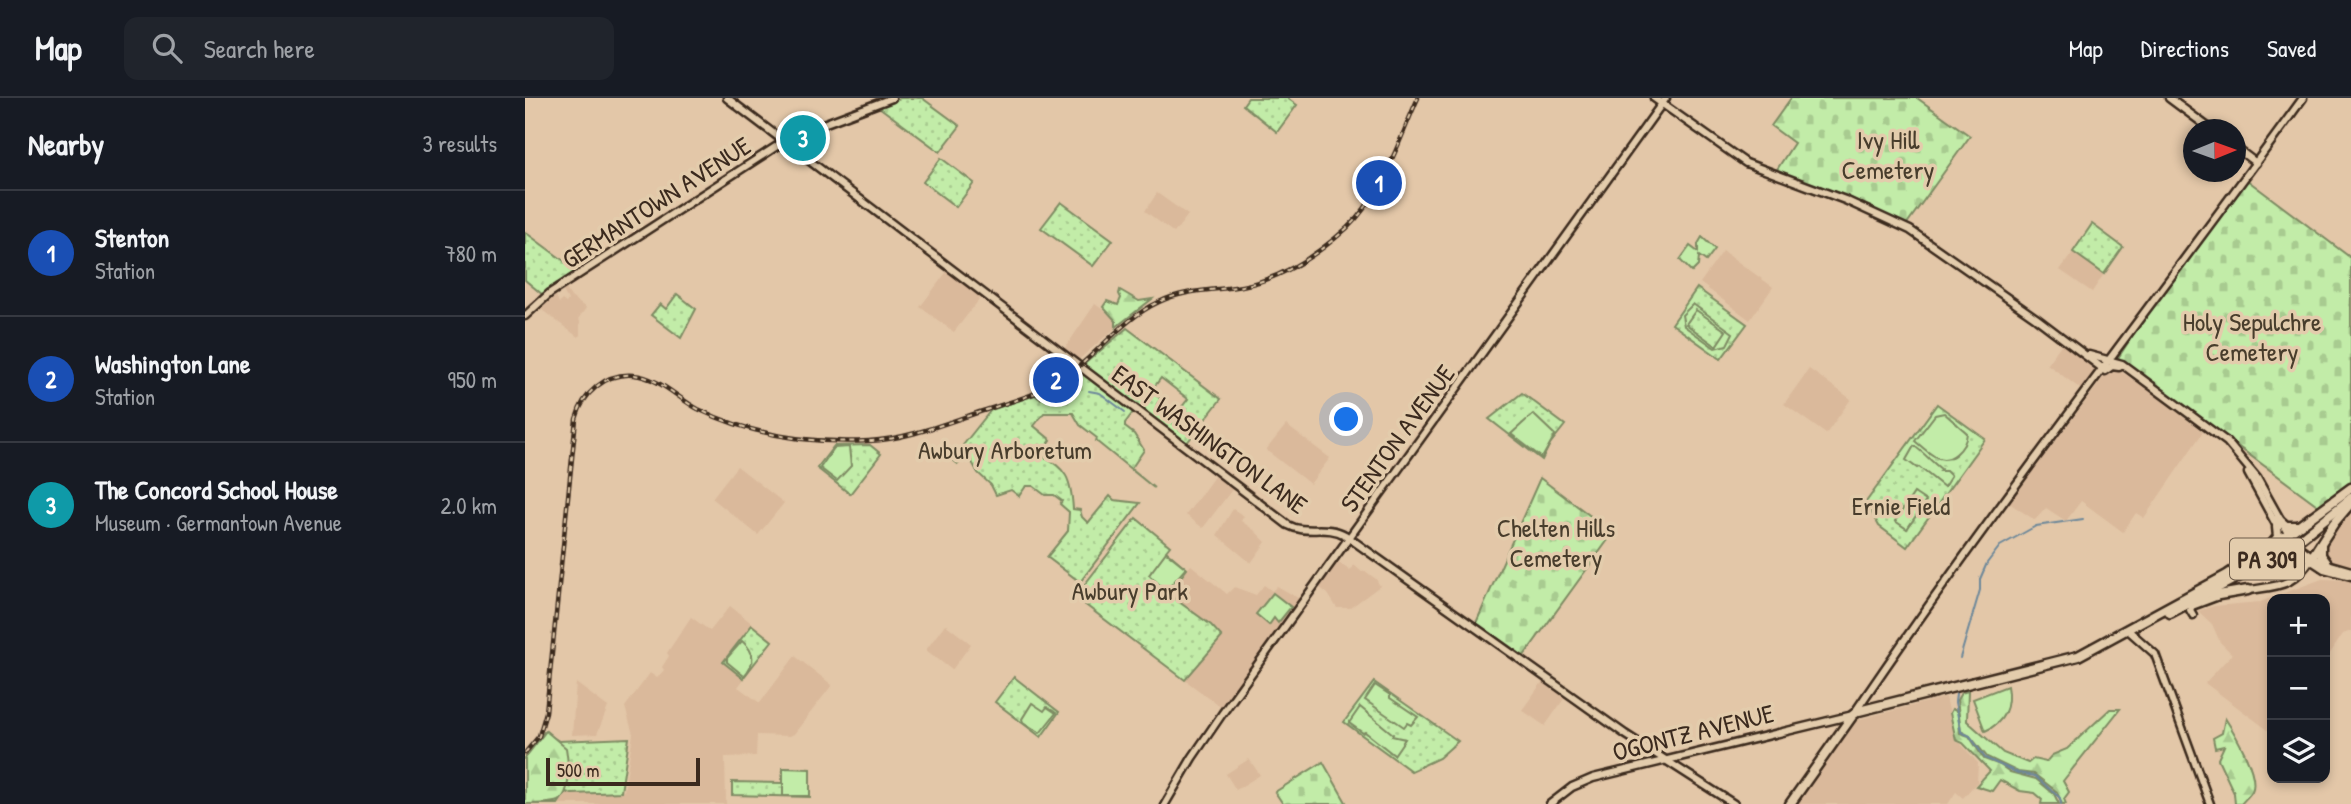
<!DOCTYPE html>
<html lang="en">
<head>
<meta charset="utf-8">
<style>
  body { margin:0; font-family:"Patrick Hand",sans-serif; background:#20242c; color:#f1f3f6 }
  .controls { position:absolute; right:21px; bottom:21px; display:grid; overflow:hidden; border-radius:14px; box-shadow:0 4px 10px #0003 }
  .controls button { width:63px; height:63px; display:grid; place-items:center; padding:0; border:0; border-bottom:2px solid #363941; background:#171b24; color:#f1f3f6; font:35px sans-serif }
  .compass { position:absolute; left:1658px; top:21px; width:63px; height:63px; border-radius:50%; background:#171b24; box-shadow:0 4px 10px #0003; rotate:89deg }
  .scale { position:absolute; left:21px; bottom:18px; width:154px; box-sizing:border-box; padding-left:7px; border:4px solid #3b2a1e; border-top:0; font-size:19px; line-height:24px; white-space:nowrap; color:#3b2a1e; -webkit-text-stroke:5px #e3ccac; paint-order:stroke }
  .you { position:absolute; left:822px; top:322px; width:24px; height:24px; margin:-18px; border:5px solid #fff; border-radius:50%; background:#1a73e8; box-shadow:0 0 0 10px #1a73e833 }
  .badge { display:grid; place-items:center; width:46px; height:46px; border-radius:50%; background:#db2777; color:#fff; font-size:23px; font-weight:700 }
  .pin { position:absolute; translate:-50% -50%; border:4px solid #fff; box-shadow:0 2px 7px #0006 }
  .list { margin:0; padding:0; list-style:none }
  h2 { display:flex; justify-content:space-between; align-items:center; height:91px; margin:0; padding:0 28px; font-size:30px }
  h2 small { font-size:23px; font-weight:400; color:#9ea1a6 }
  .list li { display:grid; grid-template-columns:46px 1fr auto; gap:21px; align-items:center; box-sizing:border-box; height:126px; padding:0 28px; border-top:2px solid #363941 }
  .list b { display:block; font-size:26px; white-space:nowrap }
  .list p { margin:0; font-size:23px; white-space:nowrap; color:#9ea1a6 }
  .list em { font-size:23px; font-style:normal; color:#9ea1a6 }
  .icon { flex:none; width:38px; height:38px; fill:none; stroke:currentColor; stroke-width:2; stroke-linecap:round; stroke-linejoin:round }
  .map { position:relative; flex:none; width:1826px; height:706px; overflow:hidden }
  header { display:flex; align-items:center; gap:42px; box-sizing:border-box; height:98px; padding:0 35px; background:#171b24; border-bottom:2px solid #363941 }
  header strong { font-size:33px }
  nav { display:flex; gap:38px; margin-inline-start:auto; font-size:24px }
  .search { width:490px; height:63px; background:#20242c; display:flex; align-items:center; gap:18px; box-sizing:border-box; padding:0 24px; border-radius:14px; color:#9ea1a6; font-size:26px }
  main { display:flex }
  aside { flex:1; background:#171b24 }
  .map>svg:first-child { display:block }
  .built { fill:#dab99b }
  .green { fill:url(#green-dots); stroke:#7e8b63; stroke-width:2; fill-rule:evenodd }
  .forest { fill:url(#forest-firs); stroke:#7e8b63; stroke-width:2 }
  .cemetery { fill:url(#cemetery-stones); stroke:#7e8b63; stroke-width:2 }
  .pitch { fill:#c2eca8; stroke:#7e8b63; stroke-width:2; fill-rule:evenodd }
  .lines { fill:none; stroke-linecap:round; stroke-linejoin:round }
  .stream { stroke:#6d889a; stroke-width:2 }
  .major-casing { stroke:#3b2a1e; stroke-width:11 }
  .highway-casing { stroke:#3b2a1e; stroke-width:13 }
  .major { stroke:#e3ccac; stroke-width:6 }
  .highway { stroke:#e3ccac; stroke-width:8 }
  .rail-casing { stroke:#3b2a1e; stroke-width:4.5 }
  .rail { stroke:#e3ccac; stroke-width:2; stroke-dasharray:5; stroke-linecap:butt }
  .major-bridge-casing { stroke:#3b2a1e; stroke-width:11; stroke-linecap:butt }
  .major-bridge { stroke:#e3ccac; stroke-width:6 }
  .labels { text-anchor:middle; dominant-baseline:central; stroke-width:7; stroke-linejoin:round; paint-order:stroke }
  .shield { fill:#e3ccac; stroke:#6d5b49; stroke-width:2 }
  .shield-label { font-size:24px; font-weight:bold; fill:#3b2a1e }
  .park-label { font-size:26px; fill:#483d2c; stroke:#e3ccac }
  .street-label { font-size:26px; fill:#3b2a1e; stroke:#e3ccac }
</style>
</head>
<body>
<header>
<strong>Map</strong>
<div class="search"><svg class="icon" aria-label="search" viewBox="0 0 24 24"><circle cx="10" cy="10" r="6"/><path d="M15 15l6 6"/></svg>Search here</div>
<nav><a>Map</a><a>Directions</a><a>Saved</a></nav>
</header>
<main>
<aside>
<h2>Nearby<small>3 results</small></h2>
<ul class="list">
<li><span class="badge" style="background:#1a4fb4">1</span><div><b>Stenton</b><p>Station</p></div><em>780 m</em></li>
<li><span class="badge" style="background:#1a4fb4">2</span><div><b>Washington Lane</b><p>Station</p></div><em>950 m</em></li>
<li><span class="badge" style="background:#0f9aa8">3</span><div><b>The Concord School House</b><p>Museum · Germantown Avenue</p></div><em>2.0 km</em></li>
</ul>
</aside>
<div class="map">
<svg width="1826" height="706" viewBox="0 0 1826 706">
  <defs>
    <pattern id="green-dots" width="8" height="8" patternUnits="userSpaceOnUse" patternTransform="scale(1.75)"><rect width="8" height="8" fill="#c2eca8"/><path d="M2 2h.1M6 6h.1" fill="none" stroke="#a8cb90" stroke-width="1.8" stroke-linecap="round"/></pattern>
    <pattern id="forest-firs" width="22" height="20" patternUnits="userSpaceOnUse" patternTransform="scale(1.75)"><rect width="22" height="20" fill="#c2eca8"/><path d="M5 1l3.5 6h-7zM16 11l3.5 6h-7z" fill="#a8cb90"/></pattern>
    <pattern id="cemetery-stones" width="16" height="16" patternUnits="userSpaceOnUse" patternTransform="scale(1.75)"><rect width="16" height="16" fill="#c2eca8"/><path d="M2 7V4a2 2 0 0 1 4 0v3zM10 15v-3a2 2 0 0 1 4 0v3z" fill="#a8cb90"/></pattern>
  </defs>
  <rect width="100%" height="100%" fill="#e3c7a8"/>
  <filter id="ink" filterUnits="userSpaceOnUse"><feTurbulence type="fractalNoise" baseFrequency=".0143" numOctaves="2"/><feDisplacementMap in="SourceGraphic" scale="14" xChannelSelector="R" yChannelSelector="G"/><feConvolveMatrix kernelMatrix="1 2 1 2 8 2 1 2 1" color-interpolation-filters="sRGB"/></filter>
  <g filter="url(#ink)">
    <!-- built -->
    <g class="built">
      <path d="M632,95L663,117L649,135L620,113Z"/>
      <path d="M1198,153L1248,189L1225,222L1175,185Z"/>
      <path d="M1548,154L1579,176L1567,194L1535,172Z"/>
      <path d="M423,172L457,198L429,234L395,209Z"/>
      <path d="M40,189L46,199L61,210L53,221L55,223V237L53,239L13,209L30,195L34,205L37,202L41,205L43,202L37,191Z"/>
      <path d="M570,206L596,225L552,263L538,253Z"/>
      <path d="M1538,244L1574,270L1557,292L1522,266Z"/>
      <path d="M1284,271L1326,301L1301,336L1259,306Z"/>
      <path d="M1585,271H1592L1629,296L1678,334L1619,420L1611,415L1598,434L1556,403L1541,423L1521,410L1510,422L1484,405Z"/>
      <path d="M761,327L805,360L785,386L741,352Z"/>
      <path d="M212,368L259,405L233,437L187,400Z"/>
      <path d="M691,376L709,389L678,430L661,417Z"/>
      <path d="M708,411L719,418L716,423L729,432L741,444L726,465L692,437Z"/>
      <path d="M1826,411V470L1808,466L1800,461L1799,446Z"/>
      <path d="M812,463L825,473L829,467L837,474L840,473L851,481L855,488L825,510H812L803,496L793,488Z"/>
      <path d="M666,467L702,496L709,489L731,497L739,487L747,493L752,488L775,501L697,610L660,582L697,539L686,527L642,496Z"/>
      <path d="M1797,481L1826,482V533L1818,536L1800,563V501H1747V635L1680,585L1707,556L1695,544L1687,526L1673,513L1689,508L1735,504Z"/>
      <path d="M205,508L248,542L213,589L235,605L270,558L307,587L269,636L265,638L232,637L231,658L200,659L201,706H33L41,693L47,696L99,693L108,636L100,609L125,575L132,580L139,572L137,569L144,558L142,555L166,519L185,533Z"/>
      <path d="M420,526L446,546L427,572L401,552Z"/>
      <path d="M1018,583L1041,598L1020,628L997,612Z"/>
      <path d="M51,585L83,609L72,636L47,637Z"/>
      <path d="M1421,599L1431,644L1435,645L1453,665L1452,684L1438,700L1431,694L1423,706H1272L1331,622Z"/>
      <path d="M724,661L735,677L711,692L701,676Z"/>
    </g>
    <!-- green -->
    <g class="green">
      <path d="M375,0H397L435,28L415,54L354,9Z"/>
      <path d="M723,0H762L772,7L752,34L718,7Z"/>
      <path d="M416,60L449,85L431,109L398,84Z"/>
      <path d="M536,104L588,142L568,168L516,130Z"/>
      <path d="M1567,126L1598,149L1579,176L1548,154Z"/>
      <path d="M0,134L54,174L18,197L0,182Z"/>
      <path d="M1172,190L1222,226L1196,261L1147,226Z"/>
      <path d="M152,196L171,211L156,240L126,217L135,206L141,211Z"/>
      <path d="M602,230L696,301L661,346L609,313L600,325V329L609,336L619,352L606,371L629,390L571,343L572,340L555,327L548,315H519L509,328L526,342L515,357C542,370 546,381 548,411L555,412L557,419L563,425L585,398L589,402L615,405L555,484L522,459L543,433L544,414L535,406L537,403L529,397H520L508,388H501L494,398L486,392L471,397L466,387L453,375L442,355L433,366L427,361L466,312L510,297L515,301L546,284L558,275L557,268ZM636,280L663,301L649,319L632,306L636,301L626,293Z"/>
      <path d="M997,295L1040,327L1025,346L1017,362L964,321Z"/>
      <path d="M1412,306L1460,341L1382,449L1354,428L1341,404Z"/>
      <path d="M345,347L356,356L325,396L292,370L309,348Z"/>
      <path d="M611,420L645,448L641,453L662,471L643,496L686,527L697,539L660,582L550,499Z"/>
      <path d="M227,527L247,543L218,580L198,564Z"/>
      <path d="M489,579L534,614L516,639L470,604Z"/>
      <path d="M849,584L933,643L914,660L886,673L819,624Z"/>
      <path d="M19,634L34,643L104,640L96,694L47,696L41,694L33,706H0V660L8,652Z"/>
      <path d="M258,670L285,671V699L207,697V684L257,685Z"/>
    </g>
    <!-- forest -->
    <g class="forest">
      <path d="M595,192L614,203L627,201L591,229V223L578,209L582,203L593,207L596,200L594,196Z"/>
      <path d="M1443,593L1442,623L1478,655L1503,665L1508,661L1521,664L1527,657L1542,651L1585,611H1595L1538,683L1544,694L1539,701L1541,706H1537L1532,694L1509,676L1493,674L1462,659L1445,638L1436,633L1432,602L1436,595Z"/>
      <path d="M1427,611L1433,614L1435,635L1444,638L1459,661L1475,667L1485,674L1511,681L1529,696L1534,706H1516L1517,701L1510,695L1495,693L1475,682L1467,693L1451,688L1465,673L1438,645L1431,642L1425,615Z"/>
      <path d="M1700,620C1709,634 1735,677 1727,693C1725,697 1719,702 1716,706H1710L1709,695L1693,661L1699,648L1690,650L1688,640L1697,635Z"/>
      <path d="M21,633L41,650C43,663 48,695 33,703C25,706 10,706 0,706V660Z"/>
    </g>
    <!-- cemetery -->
    <g class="cemetery">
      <path d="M1266,0H1392L1445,38L1381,127L1321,98L1251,73L1269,45L1246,28Z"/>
      <path d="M1722,82L1826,160V387L1795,409L1593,260L1621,217Z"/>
      <path d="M1015,380L1088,435L998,559L951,525Z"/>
      <path d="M798,664L822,706H758L750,694Z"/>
    </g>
    <!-- pitch -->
    <g class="pitch">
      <path d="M1177,139L1190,151L1181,163L1174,158L1173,168L1167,174L1155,162L1165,148L1173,154V146Z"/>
      <path d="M1168,206L1208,235L1202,247L1190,250L1159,228L1157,217ZM1171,212L1201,233L1191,248L1161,226Z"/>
      <path d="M1419,315L1442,335C1441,350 1425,368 1409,358C1402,354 1396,348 1390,343L1410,317Z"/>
      <path d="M1008,316L1030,337L1017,360L986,336Z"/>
      <path d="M1389,348C1397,353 1407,364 1416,371L1415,373H1421L1426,378L1419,389L1394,369L1392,370L1381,362Z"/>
      <path d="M324,349L326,368L312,383L295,370L309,350Z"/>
      <path d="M1389,395L1401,403L1382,431L1370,423Z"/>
      <path d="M641,454L661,470L641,493L624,477Z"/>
      <path d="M748,495L766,509L753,525L749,520L744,527L731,516Z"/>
      <path d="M217,543C231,555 230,565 219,578L202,564V560Z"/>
      <path d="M850,587L865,597V600L893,619L886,627L882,625L879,629L840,602Z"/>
      <path d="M1482,588C1486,608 1479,625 1460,633L1448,601Z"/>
      <path d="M507,605L519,613L522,609L531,615L515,635L498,624L497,621Z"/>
      <path d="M835,609L868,636L867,638L880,641L869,657L840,634L838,635L824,625Z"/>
      <path d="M258,670L285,671V698H258Z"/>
    </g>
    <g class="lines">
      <!-- stream -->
      <g class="stream">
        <path d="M564,293L575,295L600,314"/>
        <path d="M1435,560L1455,492V481L1462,465L1475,448L1511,428L1558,421"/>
        <path d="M1431,596L1430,604L1436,634L1445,638L1460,660L1493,675L1510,678L1535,700L1536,706"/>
      </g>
      <defs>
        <g id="major">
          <path d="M202,0L763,427C781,437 802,426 820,437L1100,636L1209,706"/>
          <path d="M1129,0L1221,65L1320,102L1385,132L1511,220L1577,270"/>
          <path d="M1644,0L1687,32"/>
          <path d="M1710,49L1731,65"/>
          <path d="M0,218L25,195L269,37L367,0"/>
          <path d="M1564,257L1597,266L1702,344L1732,380L1765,439"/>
          <path d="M1580,273L1587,268L1594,269"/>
          <path d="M1723,375L1753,430"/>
          <path d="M1774,449L1795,464L1826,473"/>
          <path d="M1770,452L1799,471L1826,478"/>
          <path d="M1719,493C1753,487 1767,491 1787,459"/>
          <path d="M1668,517L1665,512L1667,508L1691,499"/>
          <path d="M1603,532L1630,556L1685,706"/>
          <path d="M640,706L667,660L697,616L1141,0"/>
          <path d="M1025,706L1047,689L1068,680L1328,617C1471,405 1629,206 1778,0"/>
        </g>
        <g id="highway">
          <path d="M1753,421L1761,428H1772"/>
          <path d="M1763,436L1826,390"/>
          <path d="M1748,445L1753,439L1752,429"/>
          <path d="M1796,446V457L1804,468"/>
          <path d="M1787,459L1809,425L1826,405"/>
          <path d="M1688,498L1723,492"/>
          <path d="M1645,515L1755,457L1826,400"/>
          <path d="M1265,706L1328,617L1334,613L1553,558L1702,477L1758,439"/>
        </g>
      </defs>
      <!-- major casing -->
      <use href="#major" class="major-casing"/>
      <!-- highway casing -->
      <use href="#highway" class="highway-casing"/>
      <!-- major -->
      <use href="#major" class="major"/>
      <!-- highway -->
      <use href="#highway" class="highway"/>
      <defs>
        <path id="rail" d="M0,655L14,638L21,614L51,321C58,295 80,275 108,277C134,279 152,300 173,311C226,337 285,346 344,343C384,341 423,324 461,312C487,303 516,296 539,280C572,257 597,221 634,204C661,191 689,193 717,188C757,181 793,156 822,130C857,98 874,42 893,0"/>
      </defs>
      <!-- rail casing -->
      <use href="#rail" class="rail-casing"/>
      <!-- rail -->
      <use href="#rail" class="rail"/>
      <defs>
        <g id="major-bridge">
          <path d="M1765,439L1774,449"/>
          <path d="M1761,442L1770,452"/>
        </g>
      </defs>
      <!-- major-bridge casing -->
      <use href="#major-bridge" class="major-bridge-casing"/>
      <!-- major-bridge -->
      <use href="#major-bridge" class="major-bridge"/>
    </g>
  </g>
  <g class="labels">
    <!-- shield labels -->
    <rect class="shield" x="1705" y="440.5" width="74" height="41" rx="5"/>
    <g class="shield-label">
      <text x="1742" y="461">PA 309</text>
    </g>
    <!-- park labels -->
    <g class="park-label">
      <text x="1363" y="41">Ivy Hill<tspan x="1363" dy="30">Cemetery</tspan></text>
      <text x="1727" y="223">Holy Sepulchre<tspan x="1727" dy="30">Cemetery</tspan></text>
      <text x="480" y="351">Awbury Arboretum</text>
      <text x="1376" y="407">Ernie Field</text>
      <text x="1031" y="429">Chelten Hills<tspan x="1031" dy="30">Cemetery</tspan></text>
      <text x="605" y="492">Awbury Park</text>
    </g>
    <!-- street labels -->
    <g class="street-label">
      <text transform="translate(131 104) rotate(-33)">GERMANTOWN AVENUE</text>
      <text transform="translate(872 340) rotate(-54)">STENTON AVENUE</text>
      <text transform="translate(685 341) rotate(36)">EAST WASHINGTON LANE</text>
      <text transform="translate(1168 634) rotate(-14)">OGONTZ AVENUE</text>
    </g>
  </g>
</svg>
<div class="controls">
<button>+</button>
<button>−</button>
<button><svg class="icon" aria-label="layers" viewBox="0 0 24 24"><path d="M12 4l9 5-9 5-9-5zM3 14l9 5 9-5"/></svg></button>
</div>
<svg class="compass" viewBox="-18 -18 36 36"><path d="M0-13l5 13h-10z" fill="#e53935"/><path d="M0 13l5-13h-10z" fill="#9ea1a6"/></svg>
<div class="scale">500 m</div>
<div class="you"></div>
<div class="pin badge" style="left:854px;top:85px;background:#1a4fb4">1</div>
<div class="pin badge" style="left:531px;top:282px;background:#1a4fb4">2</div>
<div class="pin badge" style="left:278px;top:40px;background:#0f9aa8">3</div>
</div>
</main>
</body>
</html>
